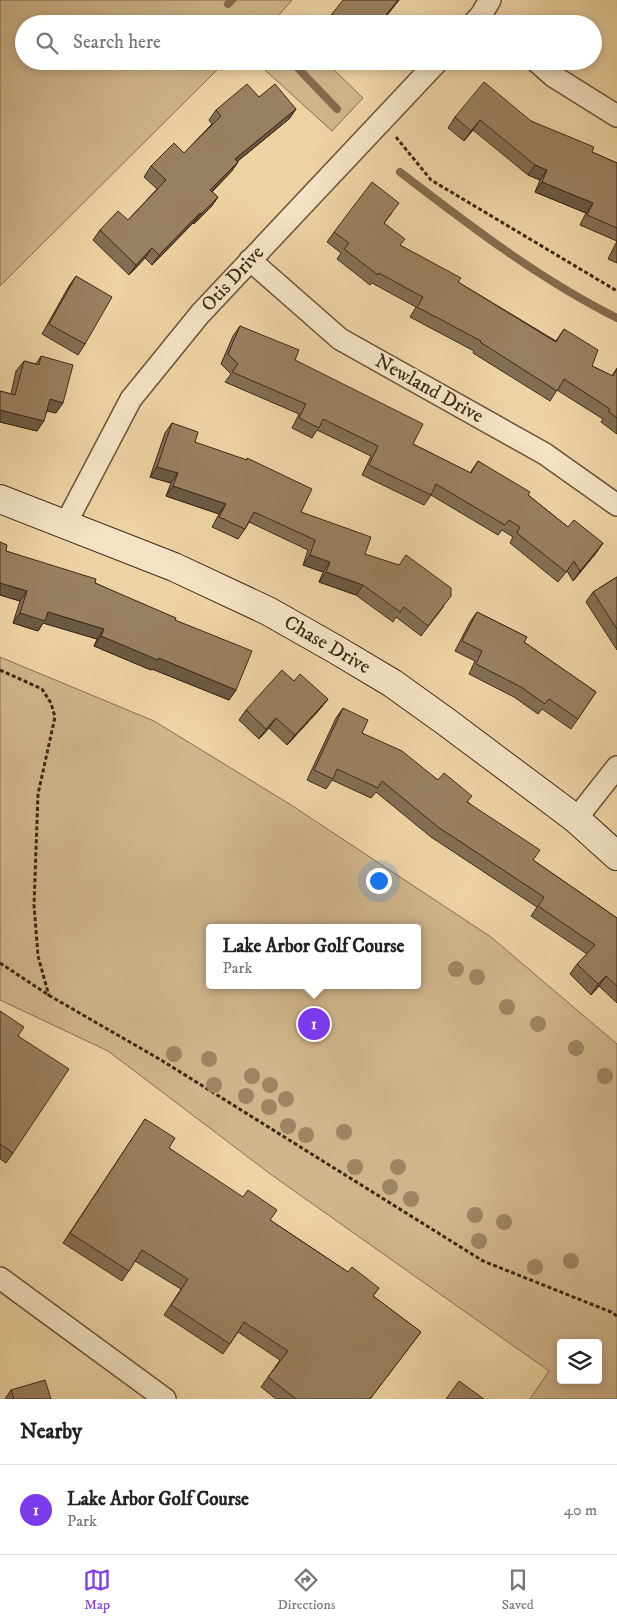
<!DOCTYPE html>
<html lang="en">
<head>
<meta charset="utf-8">
<style>
  body { margin:0; font-family:"IM FELL DW Pica",serif; background:#f2f2f2; color:#222 }
  .controls { position:absolute; right:15px; bottom:15px; display:grid; overflow:hidden; border-radius:5px; box-shadow:0 2px 8px #0003 }
  .controls button { width:45px; height:45px; display:grid; place-items:center; padding:0; border:0; border-bottom:1px solid #e0e0e0; background:#fff; color:#222; font:25px sans-serif }
  .you { position:absolute; left:378px; top:880px; width:18px; height:18px; margin:-12px; border:4px solid #fff; border-radius:50%; background:#1a73e8; box-shadow:0 0 0 8px #1a73e833 }
  .badge { display:grid; place-items:center; width:32px; height:32px; border-radius:50%; background:#7c3aed; color:#fff; font-size:16px; font-weight:700 }
  .pin { position:absolute; translate:-50% -50%; border:2px solid #fff; box-shadow:0 1px 5px #0006 }
  .popup { position:absolute; left:206px; top:924px; width:215px; height:65px; box-sizing:border-box; display:grid; place-content:center; border-radius:5px; background:#fff; filter:drop-shadow(0 1px 4px #0005); font-size:16px; white-space:nowrap; color:#767676 }
  .popup b { font-size:19px; color:#222 }
  .popup::after { content:''; position:absolute; left:50%; top:100%; margin-left:-10px; border:10px solid transparent; border-top-color:#fff }
  .list { margin:0; padding:0; list-style:none }
  h2 { display:flex; justify-content:space-between; align-items:center; height:65px; margin:0; padding:0 20px; font-size:21px }
  h2 small { font-size:16px; font-weight:400; color:#767676 }
  .list li { display:grid; grid-template-columns:32px 1fr auto; gap:15px; align-items:center; box-sizing:border-box; height:90px; padding:0 20px; border-top:1px solid #e0e0e0 }
  .list b { display:block; font-size:19px; white-space:nowrap }
  .list p { margin:0; font-size:16px; white-space:nowrap; color:#767676 }
  .list em { font-size:16px; font-style:normal; color:#767676 }
  .icon { flex:none; width:28px; height:28px; fill:none; stroke:currentColor; stroke-width:2; stroke-linecap:round; stroke-linejoin:round }
  .map { position:relative; flex:none; width:617px; height:1399px; overflow:hidden }
  .search { position:absolute; background:#fff; box-shadow:0 2px 8px #0003; left:15px; right:15px; top:15px; height:55px; display:flex; align-items:center; gap:12px; box-sizing:border-box; padding:0 18px; border-radius:28px; color:#767676; font-size:19px }
  .sheet { height:155px; background:#fff }
  nav { display:flex; justify-content:space-around; align-items:center; box-sizing:border-box; height:70px; border-top:1px solid #e0e0e0; background:#fff; font-size:14px; color:#767676 }
  nav a { display:grid; justify-items:center; gap:2px }
  nav .on { color:#7c3aed }
  .map>svg:first-child { display:block }
  .green { fill:#cfb58b; stroke:#866e51; fill-rule:evenodd }
  .lines { fill:none; stroke-linecap:round; stroke-linejoin:round }
  .stream { stroke:#846b4e; stroke-width:8 }
  .street-casing { stroke:#6a523a; stroke-width:24 }
  .secondary-casing { stroke:#3e2817; stroke-width:30 }
  .path { stroke:#3e2817; stroke-width:3; stroke-dasharray:4 2.5; stroke-linecap:butt }
  .street { stroke:#f3e2c3; stroke-width:21 }
  .secondary { stroke:#f3e2c3; stroke-width:28 }
  .tree { fill:#9d8463 }
  .wall { fill:#846e53; stroke:#3e2817 }
  .shaded-wall { fill:#6b5a43; stroke:#3e2817 }
  .building { fill:#998060; stroke:#3e2817 }
  .labels { text-anchor:middle; dominant-baseline:central; stroke-width:4; stroke-linejoin:round; paint-order:stroke }
  .street-label { font-size:20px; fill:#3e2817; stroke:#f3e2c3 }
</style>
</head>
<body>
<div class="map">
<svg width="617" height="1399" viewBox="0 0 617 1399">
  <rect width="100%" height="100%" fill="#edd2a3"/>
  <filter id="stains"><feTurbulence type="fractalNoise" baseFrequency=".004" numOctaves="4"/><feColorMatrix values="0 0 0 0 .2 0 0 0 0 .09 0 0 0 0 .02 0 0 0 .5 -.17"/></filter>
  <radialGradient id="worn" r=".72"><stop offset=".6" stop-color="#630" stop-opacity="0"/><stop offset="1" stop-color="#630" stop-opacity=".3"/></radialGradient>
  <!-- green -->
  <g class="green">
    <path d="M0,0H292L278,16L285,24H24V61H226L0,286Z"/>
    <path d="M255,61H325L363,98L332,131Z"/>
    <path d="M0,657L154,721L288,803L491,937L617,1044V1399H530L549,1371L273,1176L108,1051L0,1000ZM210,928H418V985H210ZM561,1343H598V1380H561Z"/>
  </g>
  <g class="lines">
    <!-- stream -->
    <g class="stream">
      <path d="M228,4L232,0"/>
      <path d="M291,61L337,109"/>
      <path d="M400,172C469,225 539,279 617,318"/>
    </g>
    <defs>
      <g id="street">
        <path d="M473,24L481,15L490,0"/>
        <path d="M536,61L553,76L617,116"/>
        <path d="M250,260L340,339L545,454L617,505"/>
        <path d="M65,525L131,399L200,314L438,61"/>
        <path d="M576,819L617,767"/>
        <path d="M0,1278L165,1399"/>
      </g>
      <path id="secondary" d="M0,499L174,567L268,611L335,649L392,683L445,721L576,819L617,856"/>
    </defs>
    <!-- street casing -->
    <use href="#street" class="street-casing"/>
    <!-- secondary casing -->
    <use href="#secondary" class="secondary-casing"/>
    <!-- path -->
    <g class="path">
      <path d="M396,137L431,180L617,291"/>
      <path d="M0,670L42,689L51,703L55,717L38,794L34,905L38,956L49,996"/>
      <path d="M0,963L50,996L161,1060L483,1261L611,1312L617,1316"/>
    </g>
    <!-- street -->
    <use href="#street" class="street"/>
    <!-- secondary -->
    <use href="#secondary" class="secondary"/>
  </g>
  <!-- trees -->
  <g class="tree">
    <circle cx="456" cy="969" r="8"/>
    <circle cx="477" cy="977" r="8"/>
    <circle cx="507" cy="1007" r="8"/>
    <circle cx="538" cy="1024" r="8"/>
    <circle cx="576" cy="1048" r="8"/>
    <circle cx="174" cy="1054" r="8"/>
    <circle cx="209" cy="1059" r="8"/>
    <circle cx="252" cy="1076" r="8"/>
    <circle cx="605" cy="1076" r="8"/>
    <circle cx="214" cy="1085" r="8"/>
    <circle cx="270" cy="1085" r="8"/>
    <circle cx="246" cy="1096" r="8"/>
    <circle cx="286" cy="1099" r="8"/>
    <circle cx="269" cy="1107" r="8"/>
    <circle cx="288" cy="1126" r="8"/>
    <circle cx="344" cy="1132" r="8"/>
    <circle cx="306" cy="1135" r="8"/>
    <circle cx="355" cy="1167" r="8"/>
    <circle cx="398" cy="1167" r="8"/>
    <circle cx="390" cy="1187" r="8"/>
    <circle cx="411" cy="1199" r="8"/>
    <circle cx="475" cy="1215" r="8"/>
    <circle cx="504" cy="1222" r="8"/>
    <circle cx="479" cy="1241" r="8"/>
    <circle cx="571" cy="1261" r="8"/>
    <circle cx="535" cy="1267" r="8"/>
  </g>
  <!-- wall -->
  <g class="wall">
    <path d="M399,0L380,24H325L332,14Z"/>
    <path d="M259,97L296,109L289,119L238,161V162L231,172L212,192L218,197L211,207L194,224L193,223L152,265L145,258L129,275L93,240L100,230L128,220L157,189L144,177L151,166L184,153L212,124L209,120L216,110Z"/>
    <path d="M455,117L531,121L592,152L617,163V263L608,259L617,241L580,225L586,213L535,192L540,180L528,175L473,130L464,141L448,128Z"/>
    <path d="M392,213L384,223L400,245L458,282L556,341L564,329L592,366L612,376L617,368V434L601,422L603,419L557,390L550,401L473,353L474,351L410,317L416,307L372,283L370,285L337,259L341,253L327,242L334,232Z"/>
    <path d="M76,276L85,344L78,355L42,334L69,286Z"/>
    <path d="M240,326L295,360L413,444L470,473L478,461L528,495L568,527L603,543L596,553L573,581L567,571L558,582L510,543L513,537L502,530L498,535L431,495L424,505L362,475L371,456L317,430L312,438L292,428L299,414L225,382L231,374L221,364L233,336Z"/>
    <path d="M41,356L56,413L47,411L37,431L0,422V391L11,394L16,371L24,361L36,364Z"/>
    <path d="M172,423L195,442L444,606L421,636L396,617L393,622L356,595L319,582L323,572L303,565L308,550L249,522L245,529L238,539L212,527L219,514L166,496L171,483L150,477L165,433Z"/>
    <path d="M0,542L6,551L95,583L175,620L236,690L229,700L152,669L151,670L94,646L97,639L43,623L38,631L13,623L20,601L0,595Z"/>
    <path d="M617,577V650L586,602L593,592Z"/>
    <path d="M477,612L527,637L524,642L596,692L571,729L542,709L538,714L514,697L469,674L475,661L455,651L470,622Z"/>
    <path d="M294,681L328,699L320,709L287,745L269,728L259,739L239,720L246,710Z"/>
    <path d="M343,708L362,733L438,780L468,802L533,860L617,918V1003L599,986L591,995L570,974L577,964L587,954L531,916L537,907L431,837L376,792L371,798L332,780L326,789L307,780L336,718Z"/>
    <path d="M0,1011L18,1036L13,1153L6,1163L0,1159Z"/>
    <path d="M145,1119L169,1148L270,1220L348,1272L379,1288L373,1296L421,1332L370,1399H276L261,1387L280,1360L238,1332L223,1354L164,1315L181,1289L135,1261L122,1281L63,1243Z"/>
    <path d="M11,1390L51,1399H5Z"/>
  </g>
  <!-- shaded-wall -->
  <g class="shaded-wall">
    <path d="M398,0H399L380,24H379Z"/>
    <path d="M296,109L289,119L228,169L235,159Z"/>
    <path d="M480,120L473,130L464,141L471,131Z"/>
    <path d="M238,162L231,172L203,200L210,190Z"/>
    <path d="M535,165L547,170L540,180L528,175Z"/>
    <path d="M542,182L593,203L586,213L535,192Z"/>
    <path d="M218,197L211,207L194,224L201,214Z"/>
    <path d="M200,213L193,223L152,265L159,255Z"/>
    <path d="M152,248L145,258L129,275L136,265Z"/>
    <path d="M50,399L63,403L56,413L43,410Z"/>
    <path d="M0,410L44,421L37,431L0,422Z"/>
    <path d="M157,467L178,473L171,483L150,477Z"/>
    <path d="M173,486L226,504L219,514L166,496Z"/>
    <path d="M603,543L596,553L573,581L580,571Z"/>
    <path d="M310,555L330,562L323,572L303,565Z"/>
    <path d="M326,572L363,585L356,595L319,582Z"/>
    <path d="M0,583L27,591L20,601L0,595Z"/>
    <path d="M48,612L104,629L97,639L43,623L38,631L13,623L20,613Z"/>
    <path d="M101,636L159,658L236,690L229,700L152,669L151,670L94,646Z"/>
    <path d="M328,699L320,709L287,745L295,735Z"/>
    <path d="M276,718L269,728L259,739L266,729Z"/>
    <path d="M606,976L599,986L591,995L598,984Z"/>
  </g>
  <!-- building -->
  <g class="building">
    <path d="M343,0H398L379,24H345L332,14Z"/>
    <path d="M484,82L531,121L594,147L592,152L617,163V228L587,215L593,203L542,182L547,170L535,165L480,120L471,131L455,117Z"/>
    <path d="M247,84L259,97L275,84L296,109L235,159L238,162L210,190L218,197L201,214L200,213L159,255L152,248L136,265L100,230L118,211L128,220L166,180L151,166L174,143L184,153L221,116L216,110Z"/>
    <path d="M372,182L399,203L384,223L405,239L400,245L461,278L458,282L556,342L564,329L598,350L592,366L613,376L617,369V418L608,411L610,409L564,379L557,391L480,342L481,341L417,307L423,297L379,273L378,275L344,249L349,243L334,232Z"/>
    <path d="M76,276L112,297L85,344L49,324Z"/>
    <path d="M240,326L299,350L295,360L423,424L413,444L471,473L478,461L530,492L528,495L568,527L574,520L603,543L580,571L574,561L566,572L517,533L520,527L509,520L505,525L436,484L431,495L369,465L378,446L323,419L319,428L299,418L306,404L232,372L238,364L228,354Z"/>
    <path d="M41,356L73,365L63,403L50,399L44,421L0,410V391L15,395L24,361L39,365Z"/>
    <path d="M172,423L198,432L195,442L247,460V458L312,489L301,512L371,537L365,554L399,565L406,555L451,588V596L428,626L404,607L400,612L363,585L326,572L330,562L310,555L315,540L254,512L245,529L219,517L226,504L173,486L178,473L157,467Z"/>
    <path d="M0,542L7,545L6,551L96,579L95,583L176,618L175,620L252,651L236,690L159,658L158,660L101,636L104,629L48,612L45,621L20,613L27,591L0,583Z"/>
    <path d="M617,577V629L593,592Z"/>
    <path d="M477,612L527,637L524,642L596,692L578,719L549,699L545,704L521,687L476,664L482,651L462,641Z"/>
    <path d="M282,670L294,681L300,674L328,699L295,735L276,718L266,729L246,710Z"/>
    <path d="M343,708L368,720L362,733L402,751L438,780L444,773L472,796L467,802L540,850L533,860L617,918V986L606,976L598,984L577,964L595,945L538,906L544,897L438,827L382,781L378,788L337,769L333,779L314,770Z"/>
    <path d="M0,1011L24,1027L18,1036L69,1069L13,1153L0,1144Z"/>
    <path d="M145,1119L175,1138L169,1148L243,1197L248,1190L277,1210L270,1220L348,1272L352,1267L379,1288L373,1296L421,1332L370,1399H296L268,1377L288,1351L244,1322L230,1344L171,1305L188,1279L142,1250L129,1271L70,1233Z"/>
    <path d="M45,1380L51,1399H14L11,1390Z"/>
    <path d="M459,1381L484,1399H446Z"/>
  </g>
  <g class="labels">
    <!-- street labels -->
    <g class="street-label">
      <text transform="translate(233 279) rotate(-47)">Otis Drive</text>
      <text transform="translate(429 389) rotate(29)">Newland Drive</text>
      <text transform="translate(327 645) rotate(30)">Chase Drive</text>
    </g>
  </g>
  <rect width="100%" height="100%" filter="url(#stains)"/>
  <rect width="100%" height="100%" fill="url(#worn)"/>
</svg>
<div class="controls">
<button><svg class="icon" aria-label="layers" viewBox="0 0 24 24"><path d="M12 4l9 5-9 5-9-5zM3 14l9 5 9-5"/></svg></button>
</div>
<div class="you"></div>
<div class="pin badge" style="left:314px;top:1024px">1</div>
<div class="popup"><b>Lake Arbor Golf Course</b>Park</div>
<div class="search"><svg class="icon" aria-label="search" viewBox="0 0 24 24"><circle cx="10" cy="10" r="6"/><path d="M15 15l6 6"/></svg>Search here</div>
</div>
<section class="sheet">
<h2>Nearby<small></small></h2>
<ul class="list">
<li><span class="badge">1</span><div><b>Lake Arbor Golf Course</b><p>Park</p></div><em>40 m</em></li>
</ul>
</section>
<nav>
<a class="on"><svg class="icon" aria-label="map" viewBox="0 0 24 24"><path d="M3 6l6-2 6 2 6-2v14l-6 2-6-2-6 2zM9 4v14M15 6v14"/></svg>Map</a>
<a><svg class="icon" aria-label="directions" viewBox="0 0 24 24"><path d="M12 3l9 9-9 9-9-9zM9 14v-3h6M13 9l2 2-2 2"/></svg>Directions</a>
<a><svg class="icon" aria-label="saved" viewBox="0 0 24 24"><path d="M7 4h10v16l-5-4-5 4z"/></svg>Saved</a>
</nav>
</body>
</html>
